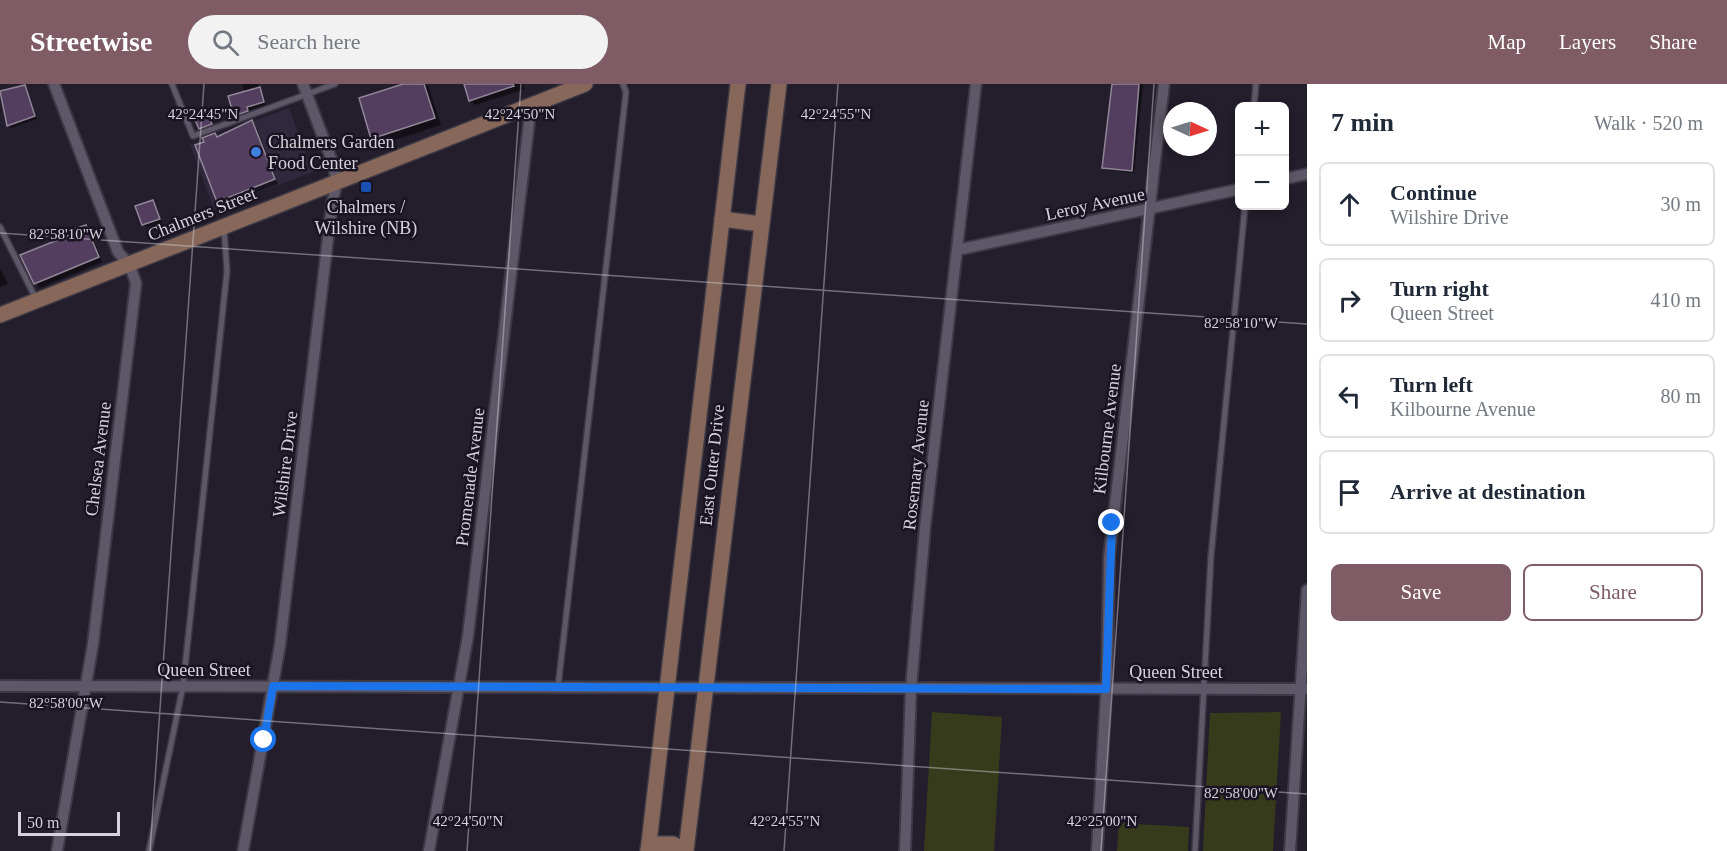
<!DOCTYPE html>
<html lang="en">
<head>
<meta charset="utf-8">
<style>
  body { margin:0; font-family:"Times New Roman",serif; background:#f2f2f3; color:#1f2937 }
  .controls { position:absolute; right:18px; top:18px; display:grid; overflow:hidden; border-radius:9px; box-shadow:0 3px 9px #0003 }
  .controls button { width:54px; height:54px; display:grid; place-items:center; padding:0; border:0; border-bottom:2px solid #e0e1e3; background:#fff; color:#1f2937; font:30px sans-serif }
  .compass { position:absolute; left:1163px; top:18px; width:54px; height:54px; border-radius:50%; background:#fff; box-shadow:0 3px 9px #0003; rotate:94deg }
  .scale { position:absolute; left:18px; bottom:15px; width:102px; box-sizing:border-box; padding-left:6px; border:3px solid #d5d2dc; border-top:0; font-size:16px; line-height:21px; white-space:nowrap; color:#d5d2dc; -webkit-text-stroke:4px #1a1422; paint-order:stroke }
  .stop { position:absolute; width:18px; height:18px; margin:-14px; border:4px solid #1a73e8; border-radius:50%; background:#fff }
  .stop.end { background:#1a73e8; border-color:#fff; box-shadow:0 2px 6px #0008 }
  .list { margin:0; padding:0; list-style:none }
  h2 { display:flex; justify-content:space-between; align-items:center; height:78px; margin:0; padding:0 24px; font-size:26px }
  h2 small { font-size:20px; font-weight:400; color:#747a83 }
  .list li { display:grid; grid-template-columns:39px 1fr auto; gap:18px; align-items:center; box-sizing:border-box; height:84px; margin:0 12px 12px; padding:0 12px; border:2px solid #e0e1e3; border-radius:9px }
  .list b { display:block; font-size:22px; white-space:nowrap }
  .list p { margin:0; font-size:20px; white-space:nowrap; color:#747a83 }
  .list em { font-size:20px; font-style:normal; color:#747a83 }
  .actions { display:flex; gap:12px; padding:18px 24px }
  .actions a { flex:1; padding:14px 0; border:2px solid #7f5c65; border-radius:9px; text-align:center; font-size:21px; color:#7f5c65 }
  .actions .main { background:#7f5c65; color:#fff }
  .icon { flex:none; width:33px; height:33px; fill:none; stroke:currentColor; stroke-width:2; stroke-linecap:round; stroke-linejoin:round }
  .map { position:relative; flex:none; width:1307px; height:767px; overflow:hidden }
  header { display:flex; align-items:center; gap:36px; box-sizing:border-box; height:84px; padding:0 30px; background:#7f5c65; color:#fff }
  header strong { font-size:28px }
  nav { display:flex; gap:33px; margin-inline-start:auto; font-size:21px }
  .search { width:420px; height:54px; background:#f2f2f3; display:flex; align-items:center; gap:15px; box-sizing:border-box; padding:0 21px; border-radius:33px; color:#747a83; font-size:22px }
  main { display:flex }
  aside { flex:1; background:#fff }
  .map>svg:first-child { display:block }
  .built { fill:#30283c }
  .green { fill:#363c1b }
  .shadow { fill:#0007 }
  .building { fill:#543e60; stroke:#918697; stroke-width:1.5 }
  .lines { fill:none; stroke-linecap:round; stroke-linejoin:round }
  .lane-casing { stroke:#3c3844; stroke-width:8 }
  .street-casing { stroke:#3c3844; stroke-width:14 }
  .secondary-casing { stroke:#3c3844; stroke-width:18 }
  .lane { stroke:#5e5768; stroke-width:5 }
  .street { stroke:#5e5768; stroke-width:10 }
  .secondary { stroke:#86675a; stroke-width:15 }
  .route { stroke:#1a73e8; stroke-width:8 }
  .ticks { fill:none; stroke:#d5d2dc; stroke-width:1.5; stroke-opacity:0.45 }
  .shop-dot { fill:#3f7fe0; stroke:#1a1422; stroke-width:2 }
  .transit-dot { fill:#1a4fb4; stroke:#1a1422; stroke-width:2 }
  .labels { text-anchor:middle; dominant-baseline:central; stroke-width:5; stroke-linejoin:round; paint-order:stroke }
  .poi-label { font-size:18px; fill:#d5d2dc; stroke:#1a1422; text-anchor:start }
  .street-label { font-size:18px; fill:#d5d2dc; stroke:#1a1422 }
  .ticks-label { font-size:15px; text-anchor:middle; fill:#d5d2dc; stroke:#1a1422; stroke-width:5; stroke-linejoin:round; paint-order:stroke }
</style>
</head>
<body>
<header>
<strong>Streetwise</strong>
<div class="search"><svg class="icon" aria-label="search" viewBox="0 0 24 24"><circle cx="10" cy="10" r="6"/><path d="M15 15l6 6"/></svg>Search here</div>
<nav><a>Map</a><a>Layers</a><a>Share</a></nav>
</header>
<main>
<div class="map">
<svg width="1307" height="767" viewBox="0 0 1307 767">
  <rect width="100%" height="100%" fill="#231d2c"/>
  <!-- built -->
  <path class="built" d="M289,24L313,88L214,125L190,61Z"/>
  <!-- green -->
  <g class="green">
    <path d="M932,628L1002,633L994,767H924Z"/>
    <path d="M1281,628L1273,767H1203L1210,629Z"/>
    <path d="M1119,739L1189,743L1188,767H1117Z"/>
  </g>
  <!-- shadow -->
  <g class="shadow">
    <path d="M242,0H258L266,21L235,30L245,8Z"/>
    <path d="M408,0L428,2L441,41L379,61L373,54Z"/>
    <path d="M465,0H523L525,5L475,21L471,16Z"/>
    <path d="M1113,0H1143L1134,89L1106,86L1103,83Z"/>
    <path d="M24,2L37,35L11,44L8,41Z"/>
    <path d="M251,37L256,42L278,100L223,122L218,117L206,59L215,51L218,54Z"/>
    <path d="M153,118L162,138L146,143L143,140Z"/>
    <path d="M86,142L91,147L102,178L40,204L35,199Z"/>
    <path d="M0,184L8,200L0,203Z"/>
  </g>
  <!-- building -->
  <g class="building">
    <path d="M403,0H424L435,34L371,55L359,14Z"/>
    <path d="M464,0H513L514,2L469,17Z"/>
    <path d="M1112,0H1139L1132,87L1102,84Z"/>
    <path d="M25,1L35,32L7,42L0,7Z"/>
    <path d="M260,3L264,18L247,23L248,27L234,32L228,12Z"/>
    <path d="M206,26L212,40L199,45L193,31Z"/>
    <path d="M252,36L275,95L217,118L195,61L204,58L202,54L215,49L217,53Z"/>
    <path d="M153,116L160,135L142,141L135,122Z"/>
    <path d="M86,141L99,173L34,200L20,171L75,149L74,145Z"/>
  </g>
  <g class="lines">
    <defs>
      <g id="lane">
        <path d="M172,0L193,52L335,0"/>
        <path d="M1254,22L1256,0"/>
        <path d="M0,143L36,215"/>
        <path d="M558,603L626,8L623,0"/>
        <path d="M149,767L183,602L227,187L224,144"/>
        <path d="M1195,767L1211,472L1245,122"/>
      </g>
      <g id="street">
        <path d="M54,0L118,168L129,180L136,199L93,560L57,767"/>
        <path d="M1284,95L1307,90"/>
        <path d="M957,166L1240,105"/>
        <path d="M0,602L1307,605"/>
        <path d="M243,767L280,561L332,120L337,98L332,77L303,0"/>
        <path d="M429,767L468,552L531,22"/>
        <path d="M905,767L911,604L925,443L976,0"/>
        <path d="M1097,767L1107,593L1109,473L1164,0"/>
        <path d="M1290,767L1307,506"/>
      </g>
      <g id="secondary">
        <path d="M722,135L761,140"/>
        <path d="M0,231L585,0"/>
        <path d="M648,766L655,760H673L685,767"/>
        <path d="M648,767L738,0"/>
        <path d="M686,767L779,0"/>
      </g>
    </defs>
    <!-- lane casing -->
    <use href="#lane" class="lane-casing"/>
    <!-- street casing -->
    <use href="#street" class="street-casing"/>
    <!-- secondary casing -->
    <use href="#secondary" class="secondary-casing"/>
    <!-- lane -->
    <use href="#lane" class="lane"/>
    <!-- street -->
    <use href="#street" class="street"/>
    <!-- secondary -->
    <use href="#secondary" class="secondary"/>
  </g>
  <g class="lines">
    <!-- route -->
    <path class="route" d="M264,656L273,602L1106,605L1112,439"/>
  </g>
  <!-- ticks -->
  <path class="ticks" d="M0,149L1307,240M0,618L1307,710M150,767L204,0M467,767L521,0M784,767L838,0M1101,767L1154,0"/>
  <!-- markers -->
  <circle class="shop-dot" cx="256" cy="68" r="6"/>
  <rect class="transit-dot" x="360" y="97" width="12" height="12" rx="3"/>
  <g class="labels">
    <!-- poi labels -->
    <g class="poi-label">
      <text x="268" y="58">Chalmers Garden<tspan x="268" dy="21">Food Center</tspan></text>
      <text x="366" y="123" text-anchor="middle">Chalmers /<tspan x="366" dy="21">Wilshire (NB)</tspan></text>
    </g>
    <!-- street labels -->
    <g class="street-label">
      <text transform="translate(1095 120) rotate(-12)">Leroy Avenue</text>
      <text transform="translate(202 130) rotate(-22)">Chalmers Street</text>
      <text transform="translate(1107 345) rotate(-83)">Kilbourne Avenue</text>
      <text transform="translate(98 375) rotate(-83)">Chelsea Avenue</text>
      <text transform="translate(285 380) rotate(-83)">Wilshire Drive</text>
      <text transform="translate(712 381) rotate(-84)">East Outer Drive</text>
      <text transform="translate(916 381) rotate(-84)">Rosemary Avenue</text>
      <text transform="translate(470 393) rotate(-83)">Promenade Avenue</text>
      <text x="204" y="586">Queen Street</text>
      <text x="1176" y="588">Queen Street</text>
    </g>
  </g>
  <g class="ticks-label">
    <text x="203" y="35">42°24'45"N</text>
    <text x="520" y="35">42°24'50"N</text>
    <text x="836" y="35">42°24'55"N</text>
    <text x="66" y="155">82°58'10"W</text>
    <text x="1241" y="244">82°58'10"W</text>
    <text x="66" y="624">82°58'00"W</text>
    <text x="1241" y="714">82°58'00"W</text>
    <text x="468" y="742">42°24'50"N</text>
    <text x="785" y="742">42°24'55"N</text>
    <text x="1102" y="742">42°25'00"N</text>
  </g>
</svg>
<div class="controls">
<button>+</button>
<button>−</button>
</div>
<svg class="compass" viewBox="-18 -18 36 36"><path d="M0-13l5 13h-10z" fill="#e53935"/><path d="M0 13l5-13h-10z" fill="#747a83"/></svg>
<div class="scale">50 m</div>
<div class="stop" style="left:264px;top:656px"></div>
<div class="stop end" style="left:1112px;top:439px"></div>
</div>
<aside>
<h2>7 min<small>Walk · 520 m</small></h2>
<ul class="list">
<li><svg class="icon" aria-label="ahead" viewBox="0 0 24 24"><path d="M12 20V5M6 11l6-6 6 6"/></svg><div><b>Continue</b><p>Wilshire Drive</p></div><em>30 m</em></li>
<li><svg class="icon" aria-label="right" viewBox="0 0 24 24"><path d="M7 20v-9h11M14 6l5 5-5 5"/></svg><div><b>Turn right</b><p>Queen Street</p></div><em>410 m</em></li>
<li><svg class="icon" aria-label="left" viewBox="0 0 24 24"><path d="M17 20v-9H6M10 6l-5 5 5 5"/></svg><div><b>Turn left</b><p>Kilbourne Avenue</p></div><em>80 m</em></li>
<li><svg class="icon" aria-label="arrive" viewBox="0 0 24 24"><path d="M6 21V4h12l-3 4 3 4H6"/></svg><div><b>Arrive at destination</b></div></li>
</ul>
<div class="actions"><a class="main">Save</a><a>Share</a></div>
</aside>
</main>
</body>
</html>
